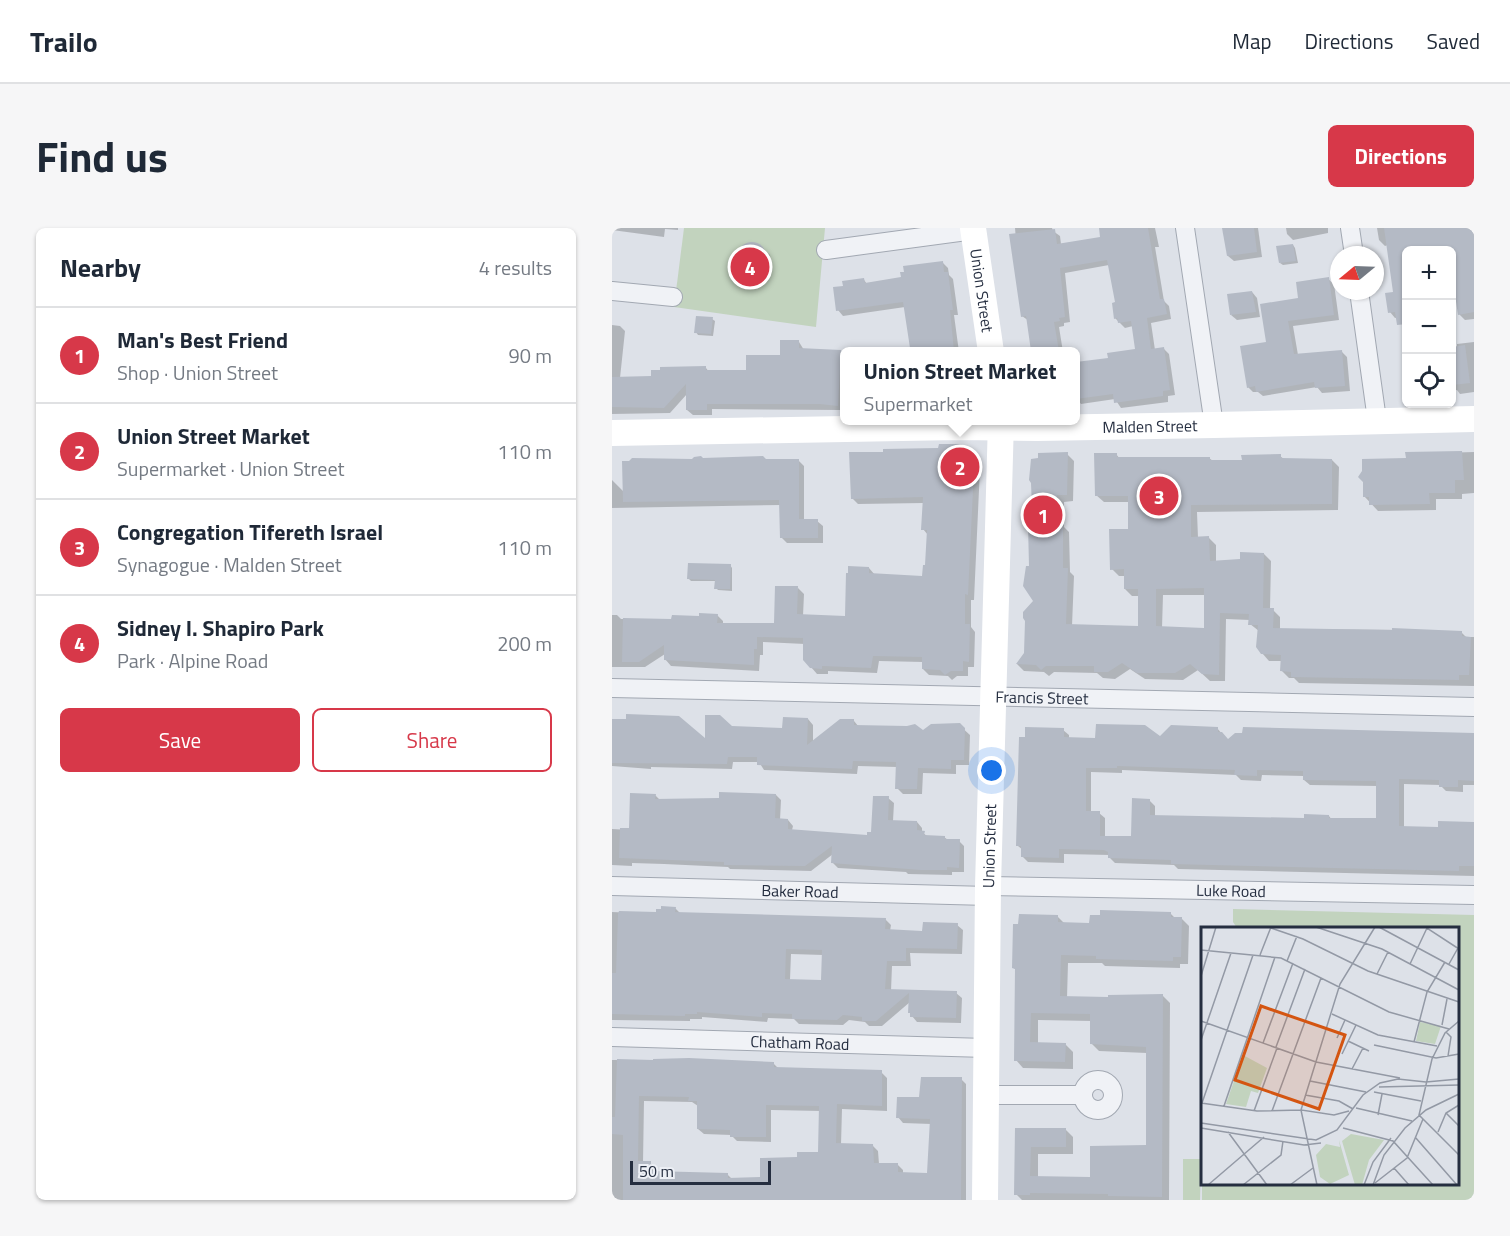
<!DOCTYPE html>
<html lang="en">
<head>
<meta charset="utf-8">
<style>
  body { margin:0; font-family:"Titillium Web",sans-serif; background:#f6f6f7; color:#1f2937 }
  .controls { position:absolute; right:18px; top:18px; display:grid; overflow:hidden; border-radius:9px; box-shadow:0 2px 4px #0004 }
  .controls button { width:54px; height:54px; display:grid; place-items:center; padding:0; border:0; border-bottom:2px solid #e0e1e3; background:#fff; color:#1f2937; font:30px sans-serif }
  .compass { position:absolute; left:718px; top:18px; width:54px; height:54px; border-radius:50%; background:#fff; box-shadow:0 2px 4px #0004; rotate:251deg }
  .scale { position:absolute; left:18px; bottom:15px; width:141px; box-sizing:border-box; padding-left:6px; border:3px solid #252e40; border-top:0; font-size:16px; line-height:21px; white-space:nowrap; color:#252e40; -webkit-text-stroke:4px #edf0f6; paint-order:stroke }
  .you { position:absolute; left:380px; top:543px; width:21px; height:21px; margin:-15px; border:4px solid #fff; border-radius:50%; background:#1a73e8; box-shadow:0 0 0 9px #1a73e833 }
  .badge { display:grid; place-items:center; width:39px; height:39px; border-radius:50%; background:#d73849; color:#fff; font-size:20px; font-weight:700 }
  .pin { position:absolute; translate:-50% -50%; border:3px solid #fff; box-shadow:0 2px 6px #0006 }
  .popup { position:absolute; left:228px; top:119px; width:240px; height:78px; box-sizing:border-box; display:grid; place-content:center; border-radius:9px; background:#fff; filter:drop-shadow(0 2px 4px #0005); font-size:20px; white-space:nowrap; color:#747a83 }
  .popup b { font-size:22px; color:#1f2937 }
  .popup::after { content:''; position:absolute; left:50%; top:100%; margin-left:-12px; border:12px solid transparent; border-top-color:#fff }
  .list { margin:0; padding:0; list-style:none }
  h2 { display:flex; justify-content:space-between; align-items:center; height:78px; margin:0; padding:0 24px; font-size:26px }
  h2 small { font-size:20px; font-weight:400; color:#747a83 }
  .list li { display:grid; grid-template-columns:39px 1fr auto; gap:18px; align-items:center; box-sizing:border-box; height:96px; padding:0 24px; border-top:2px solid #e0e1e3 }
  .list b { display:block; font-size:22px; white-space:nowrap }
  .list p { margin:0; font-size:20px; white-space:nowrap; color:#747a83 }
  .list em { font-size:20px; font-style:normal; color:#747a83 }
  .actions { display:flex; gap:12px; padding:18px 24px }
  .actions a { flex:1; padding:14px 0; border:2px solid #d73849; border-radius:9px; text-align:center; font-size:21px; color:#d73849 }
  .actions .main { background:#d73849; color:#fff }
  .icon { flex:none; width:33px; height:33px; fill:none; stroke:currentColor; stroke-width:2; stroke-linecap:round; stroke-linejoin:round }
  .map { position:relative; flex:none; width:862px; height:972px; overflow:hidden; border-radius:9px }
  header { display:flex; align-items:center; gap:36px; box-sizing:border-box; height:84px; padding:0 30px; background:#fff; border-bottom:2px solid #e0e1e3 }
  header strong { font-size:28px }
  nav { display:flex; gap:33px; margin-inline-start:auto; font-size:21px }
  .intro { display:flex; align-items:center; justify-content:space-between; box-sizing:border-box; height:144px; padding:0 36px }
  h1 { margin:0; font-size:42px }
  .button { padding:15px 27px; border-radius:9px; background:#d73849; color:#fff; font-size:21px; font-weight:700 }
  main { display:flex; gap:36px; padding:0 36px }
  aside { flex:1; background:#fff; border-radius:9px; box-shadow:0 2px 4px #0004 }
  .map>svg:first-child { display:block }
  .green { fill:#c2d3be }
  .shadow { fill:#0003; fill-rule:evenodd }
  .building { fill:#b4bac5; fill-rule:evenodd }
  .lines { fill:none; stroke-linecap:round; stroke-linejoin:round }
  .street-casing { stroke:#a2a8b2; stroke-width:20 }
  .street { stroke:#f0f2f6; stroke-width:18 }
  .secondary { stroke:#fff; stroke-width:26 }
  .labels { text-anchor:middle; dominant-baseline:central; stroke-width:4.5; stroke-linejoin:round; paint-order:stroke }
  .street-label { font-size:16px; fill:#252e40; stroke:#edf0f6 }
  .inset-road { fill:none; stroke:#9399a5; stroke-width:1.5 }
  .view { fill:#d45511; fill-opacity:0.15; stroke:#d45511; stroke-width:3 }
  .inset-edge { fill:none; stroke:#252e40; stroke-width:3 }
</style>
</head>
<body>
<header>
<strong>Trailo</strong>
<nav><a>Map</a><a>Directions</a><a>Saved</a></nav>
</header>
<div class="intro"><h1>Find us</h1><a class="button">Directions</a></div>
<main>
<aside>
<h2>Nearby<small>4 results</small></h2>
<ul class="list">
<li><span class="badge">1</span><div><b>Man's Best Friend</b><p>Shop · Union Street</p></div><em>90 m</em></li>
<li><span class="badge">2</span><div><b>Union Street Market</b><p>Supermarket · Union Street</p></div><em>110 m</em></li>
<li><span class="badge">3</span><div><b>Congregation Tifereth Israel</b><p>Synagogue · Malden Street</p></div><em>110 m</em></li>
<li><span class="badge">4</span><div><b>Sidney I. Shapiro Park</b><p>Park · Alpine Road</p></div><em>200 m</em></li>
</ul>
<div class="actions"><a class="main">Save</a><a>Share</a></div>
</aside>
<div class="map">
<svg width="862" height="972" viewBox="0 0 862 972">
  <rect width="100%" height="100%" fill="#dde1e8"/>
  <!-- green -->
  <g class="green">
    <path d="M72,0H213L204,99L62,79Z"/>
    <path d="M621,681L862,687V972H590V919V956H846V700H625L621,694Z"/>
    <path d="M571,931H589L588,972H571Z"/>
  </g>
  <!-- shadow -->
  <g class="shadow">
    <path d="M0,0H66V2L53,1L52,9L0,2Z"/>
    <path d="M403,0H440L441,3L448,8L449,16L490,10L492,0H543L547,19H543L552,73L557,78L559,91L539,95L543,122L552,121L557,126L563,167L556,168V174L509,180L503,171L469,176L464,170V136L497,131L525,122L521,98L513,100L503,90L505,76L497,37L453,45L458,94L452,95V98L447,99L451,124H421L417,93L410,88Z"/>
    <path d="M612,0H646L650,29L622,33L616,28Z"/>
    <path d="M674,0H716V5L681,12L675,6Z"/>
    <path d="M765,0H862V91L853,92L847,86L842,49H840V22H794V88L783,90L778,84L782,65L776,17L773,18L767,12Z"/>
    <path d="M144,15L158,27L159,37L154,45L144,47L129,35L127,24L133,16Z"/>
    <path d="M681,17L683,20L686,35L671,37L668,35Z"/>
    <path d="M330,34L336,40L337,47L341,51L346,87H342L347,124H304L299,119L293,79L231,88L226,82L232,59L252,52L255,56L290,51Z"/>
    <path d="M716,51L722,56L727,92L681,98L686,127L730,124L735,129L738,163L710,165L705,159L651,168L646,164H641L636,159L656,115L688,71Z"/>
    <path d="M640,64L645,70L648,89L625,92L619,87Z"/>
    <path d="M100,91L103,93L101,108L86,107L84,104Z"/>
    <path d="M0,97L8,98L13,103L8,150H40L94,140L97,144L136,143L169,129L187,114L192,122L232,124V180L229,182L100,181V187H81L75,182V166L58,185L0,186Z"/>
    <path d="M862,114V164L848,166L845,162L840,163V119H845V116Z"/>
    <path d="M790,124H794V159L793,158Z"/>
    <path d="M355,220L367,233L368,240L362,372H359V399L363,404L362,439H356V448H345L340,452L336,448L317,447L311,441V434L267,433L265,445L216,443V446H205L199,439L193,416L151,414V427H148L147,443L59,438L53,431V426L33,439H0V387H5L9,391L61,392L105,387L111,393V396H163L186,360L192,366L191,388L235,390L257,340L263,347L312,349L315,339L316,307L311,301L312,275L246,276L240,270Z"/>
    <path d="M862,224V265L850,266V271H824V282L766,283L752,268L795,232V226Z"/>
    <path d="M455,226L462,233L461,273L452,274V299L457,304L458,344L462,348L460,398L528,400V368H520L513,361V348H507L500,341L518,303L517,274H492L484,267L504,226L508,231L597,230L601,233H631L668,228L673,232H720L727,239L726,282L585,284L586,310H597L604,317V334L630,332L652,326L659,333L658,381L661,382L668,389V401L797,402L850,405L854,409H862V458L687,455L682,450H677L670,443V433H657L650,425L647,403L638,396V392L614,391L613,453H598L586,442L571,452L533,451L518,441L503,451L491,450L485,445L442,444L437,448L432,444L412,443L405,436L413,426L423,373L419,340L422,282ZM551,367H594L593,401L550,400Z"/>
    <path d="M153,232H186L192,238V293H205L211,298V315H175L169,309V277L0,280V252L12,264Z"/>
    <path d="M118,337L120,340V363L106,362L104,360V353H79L77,351Z"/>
    <path d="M196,491L201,497V515L242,493L247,499L311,503L347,497L358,507L357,537H344V546L311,545L310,566H291L285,560V539L246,538L245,546L152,542L147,534H121L120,541L39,539V541L0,538V492L94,513L120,500L172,502Z"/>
    <path d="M605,500L616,513L862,507V557H851V564L834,563L828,557L792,556V599L827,600L862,596V648L566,641L562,637L503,635L498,630V627L452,626V635L416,634L410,628L411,622L406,618L451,502L457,507V511L548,510ZM510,542L624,547L629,552L649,553L650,547L692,548V552L698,557L766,558L765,591L720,592L717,588L693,592L543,589V578L537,572L521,610L493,609V590L487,585L479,584V544L510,545Z"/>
    <path d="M43,567L48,572L109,571L164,567L169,572L168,592H176L181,598L180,602L256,609L261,606L276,570L282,575L281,593L305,594L310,600V604L316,609H332L336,612L347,613L352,618V644H340V647L296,646L294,644L226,640L221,635V626L199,643L118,641L116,639L52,636L20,635V638L0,637V601L18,602Z"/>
    <path d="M63,680L69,686L273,691L279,697L278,703L312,704L345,697L351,702L350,726L298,725L299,738H280L279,763L344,765L350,770L349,795L305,794L300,788L298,774L270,798H257L253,794L237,792L231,797L187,796L182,791L156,790L155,794L90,789V791H78V793L0,792V684L46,686ZM179,726L211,727L210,753L178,752Z"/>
    <path d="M558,685L563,690H569L577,698L576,736H568V740L493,738L490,735H456L455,770H498L550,767L558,775L557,972H410L404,966V901H453L461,909V926H426V949L479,950L535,918V825L487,823L479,815L480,793L426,792V816H453L461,824V841L411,840L404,832L405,743L402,740L445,688L453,696L479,697Z"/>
    <path d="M0,832L127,833L161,835L166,840L269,844L275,850V883L230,881L229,917H260L266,923L267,936H285L291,942V945L317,946L319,896L291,895L286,889L308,871L349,851L354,856V972H0ZM32,873L80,874L86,878V901L92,906L119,907L125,913L159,914V882L209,883L208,926L187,931L149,951H120L115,946L44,945V940L38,935H31Z"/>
  </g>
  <!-- building -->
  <g class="building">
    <path d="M487,0H536L548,71H552L555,86L535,90L539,121L552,119L558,162L551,163V168L502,175L501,166L464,171V134L496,130L495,125L523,121L519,93L506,95L505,90L502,91L500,75L503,74L495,32L448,40L453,89L447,90L448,93L442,94L447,123H419L414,88L409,89L397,6L443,1L445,16L488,9Z"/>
    <path d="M610,0H642L645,24L615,28Z"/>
    <path d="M772,0H862V84L846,87L840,46V22H795V96L785,97L783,84L776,85L773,65L781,64Z"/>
    <circle cx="140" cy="28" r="14"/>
    <path d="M681,16L684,33L667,35L664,18Z"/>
    <path d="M331,33L332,44H336L341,82H338L342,123H304L303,119L298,120L291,74L224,83L221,59L231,58L230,53L252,50L253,55L289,49L288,44H292L291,38Z"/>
    <path d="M717,49L722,87L676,93L682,126L730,122L733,158L703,160L702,154L644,164L643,158L635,160L628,118L654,114L648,76L686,70L684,54Z"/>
    <path d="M640,63L644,84L618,87L615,66Z"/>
    <path d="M84,88L101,89L99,106L82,105Z"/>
    <path d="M168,112H187V120L229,122L226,178L208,176H95V182H74V156L52,180L0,179V149L39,148V142H48V139L94,138V142H134V127H168Z"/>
    <path d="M853,117L858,155L840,157V119Z"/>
    <path d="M327,216H348L356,219L360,224L362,240L356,367L353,366V396H358L357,434L351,433V443H339L333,447L328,442L310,441V429L261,428L259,440L210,438V441L198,440L191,432V410L145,409V421H142V437L52,432V417L27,434H10L11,390L59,391L60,387L87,388V385L106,386L105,395H162L163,358H186L185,386L233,388L234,345H236V338L257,339V345L310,348L311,337H313L315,302H309L311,269L239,271L237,224H271V221L326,220Z"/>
    <path d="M850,223L852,252H843V265H817L818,276L757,277V269H751V254L746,249L750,243V231L794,230L793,224Z"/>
    <path d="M456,224L455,267H445L446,296H451V340H456L454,396L526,398V361H512V341L498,342L497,301H516V268H483L482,225H505V229H598V232H630L629,227L669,226V230L720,231V276L579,277V309L597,308L598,333L628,331V324L652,325L651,380H662L661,400L780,402V400L850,403V408L859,409L857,447H847V452L679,449V444L668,443L669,427L649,426L644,419L646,397H636L637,386L608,385L607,447L590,446L578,436L563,445H525L510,435L496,444H482V438H434L429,442L424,437L404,436L412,425L413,393L411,390V384L421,373L411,358L414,338H417L416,297L417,281H420L419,255L417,252L419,231L426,230V225ZM592,360V400L544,398V361Z"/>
    <path d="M89,228L91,230L151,228L154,231H187V291H206V310H168L167,272L11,274L10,233H17L20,230L80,231L82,229Z"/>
    <path d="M76,335L119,336L118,361H102L103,352L75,351Z"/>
    <path d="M14,486L67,488L93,510V487H108L120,498L170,500L171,489L196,490L195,517L228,491H242V497L295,498L303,496L311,502L319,496L348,495L353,500L352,532H339V541L306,540L305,561H283L284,534L241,533L240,541L145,537V529H116L115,536L0,535V491H14Z"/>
    <path d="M484,496L533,497L548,508L559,497L606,499V504H610L616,511L623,505H630L631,499L862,505V553L846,552V559H827V552L787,551V598L826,599V593L862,594V638H847V643L559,636V632L496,630V624L492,622L447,621V630L409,629V618H404L407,509H413V499L452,500V509L483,510ZM505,538L623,542L622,547L645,548V542L691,543V552L764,553V590H717V587L692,586V590L538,587V571L520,570L519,608H488V583H474V540H505Z"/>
    <path d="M107,564L164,566L163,590L176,591V601L255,607V604H259L261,568H277L276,592L305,593V602L313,603L312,607L333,608V611H348L347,640L335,639V642H309L219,635L220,618L193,638L112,637V634L7,630L8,600H17L18,565L44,566L43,571L107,570Z"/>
    <path d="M49,678L64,679L63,684L274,690L273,701L310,703L311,694L346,695L345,721L294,720V733H275L273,761L345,763L344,790L298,789V785H296L297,765L264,793H250V789L231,787L225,792L180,791V786L150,785V789L85,784V786H73V788L0,786V745H4L6,686L7,683L44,684V681H49ZM174,721L210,722L209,752L173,751Z"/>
    <path d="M488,682L559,684V689H570L569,729H561V733L484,731V728L449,727L448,768L496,769V767L551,766L550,969L496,968V966L418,965V967H402L403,900H454V919H419L418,948L478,949V918L534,917V819L478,816V786L419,785L418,814L454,815L453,834L402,833L403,741L400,740L401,696H406L407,686L446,687V694L477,695L478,687H488Z"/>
    <path d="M77,830L162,834V839L270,842V878L225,876L224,915L261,916L262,935H286V944L315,945L318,891L284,890L285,869H307L309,849H350L349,972H11V907L0,906V889H3L5,831L41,832V831ZM27,868L77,869L76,873H85V901L118,902V909H154V877L207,878L206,924H185V929L148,930V949L116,950V945L39,943V933H26Z"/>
  </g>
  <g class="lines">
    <defs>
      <g id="street">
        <path d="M573,0L602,197"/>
        <path d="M738,0L742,27"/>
        <path d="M214,22L362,2"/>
        <path d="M0,63L61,69"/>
        <path d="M747,63L765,192"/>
        <path id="s1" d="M0,460L862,479"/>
        <path id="s2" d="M0,658L376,668"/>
        <path id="s3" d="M376,658L862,667"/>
        <path id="s4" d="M0,809L374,820"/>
        <circle cx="486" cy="867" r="15"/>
        <path d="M373,867H471"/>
      </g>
    </defs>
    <!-- street casing -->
    <use href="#street" class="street-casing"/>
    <!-- street -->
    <use href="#street" class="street"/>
    <!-- secondary -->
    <g class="secondary">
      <path id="s5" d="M361,0L379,124"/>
      <path id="s6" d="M0,205L346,199L425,200L602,197L862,191"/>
      <path id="s7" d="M373,972L376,658L389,192"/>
    </g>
  </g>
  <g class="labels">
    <!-- street labels -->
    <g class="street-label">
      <text stroke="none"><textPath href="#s5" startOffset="63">Union Street</textPath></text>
      <text stroke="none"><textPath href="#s6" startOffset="538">Malden Street</textPath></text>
      <text stroke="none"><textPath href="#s1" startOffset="430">Francis Street</textPath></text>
      <text stroke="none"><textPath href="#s7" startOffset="354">Union Street</textPath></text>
      <text stroke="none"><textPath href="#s3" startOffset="243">Luke Road</textPath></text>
      <text stroke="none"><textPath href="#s2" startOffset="188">Baker Road</textPath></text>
      <text stroke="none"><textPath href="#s4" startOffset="188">Chatham Road</textPath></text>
    </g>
  </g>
  <!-- overview -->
  <g transform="translate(589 699)">
    <rect width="258" height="258" fill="#dde1e8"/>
    <path d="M219,95L240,99L234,117L215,114ZM42,128L66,141L57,166L50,164L45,180L25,177ZM150,207L183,213L168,233L161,258H154L141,214ZM138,213L148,248L129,257L119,250L115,228L125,217L139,220Z" fill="#c2d3be"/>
    <path class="inset-road" d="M115,0L181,22L258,63M178,0L258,43M70,1L102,12L167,44L258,75M0,23L80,31L188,85L248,102M59,28L70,0M86,34L96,9M209,37L226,1L258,22M248,37L257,21M176,47L187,25M0,49L15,0M131,87L177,108L236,119M0,94L115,135L199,151M241,98L246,72M245,105L250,110L247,129M136,111L144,93M0,113L30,26M147,114L168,124M213,115L226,65L244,35M62,116L92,36M173,118L235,131L258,127M75,120L104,42M141,127L155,98M151,142L162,121M109,154L165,165M178,160L258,158M173,165L220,174M104,168L138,174L152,182M0,176L56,184L100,183L116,258M1,176L52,28M23,179L74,30M155,181L211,194M53,184L76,121M71,184L120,51M148,184L133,188L100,183L139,57L174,0M245,186L258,199M177,188L181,167M0,196L115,213L136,203L162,168L179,156L197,152L225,155L258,152M228,198L218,188L231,132L244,106L258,94M228,198L258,228M0,201L103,218L120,216M142,201L192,214L232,258M27,205L66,258M237,205L245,186L258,178M214,210L256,258M193,241L208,258M174,256L206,231L222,192M7,258L63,210M42,258L80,228L82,214M89,258L112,241M163,258L172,235L190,211M172,258L183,228L204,201L225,183L258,167"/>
    <path class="view" d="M60,79L144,108L118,182L34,153Z"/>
    <rect width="258" height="258" class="inset-edge"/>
  </g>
</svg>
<div class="controls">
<button>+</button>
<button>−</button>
<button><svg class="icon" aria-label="locate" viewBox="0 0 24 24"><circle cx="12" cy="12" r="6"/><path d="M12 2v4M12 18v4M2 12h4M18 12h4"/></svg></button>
</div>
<svg class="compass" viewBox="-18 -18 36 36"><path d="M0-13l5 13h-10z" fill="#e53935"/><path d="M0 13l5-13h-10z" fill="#747a83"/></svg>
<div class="scale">50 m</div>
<div class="you"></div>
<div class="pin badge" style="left:431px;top:287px">1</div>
<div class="pin badge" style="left:348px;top:239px">2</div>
<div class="popup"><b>Union Street Market</b>Supermarket</div>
<div class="pin badge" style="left:547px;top:268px">3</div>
<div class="pin badge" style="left:138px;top:39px">4</div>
</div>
</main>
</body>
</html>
